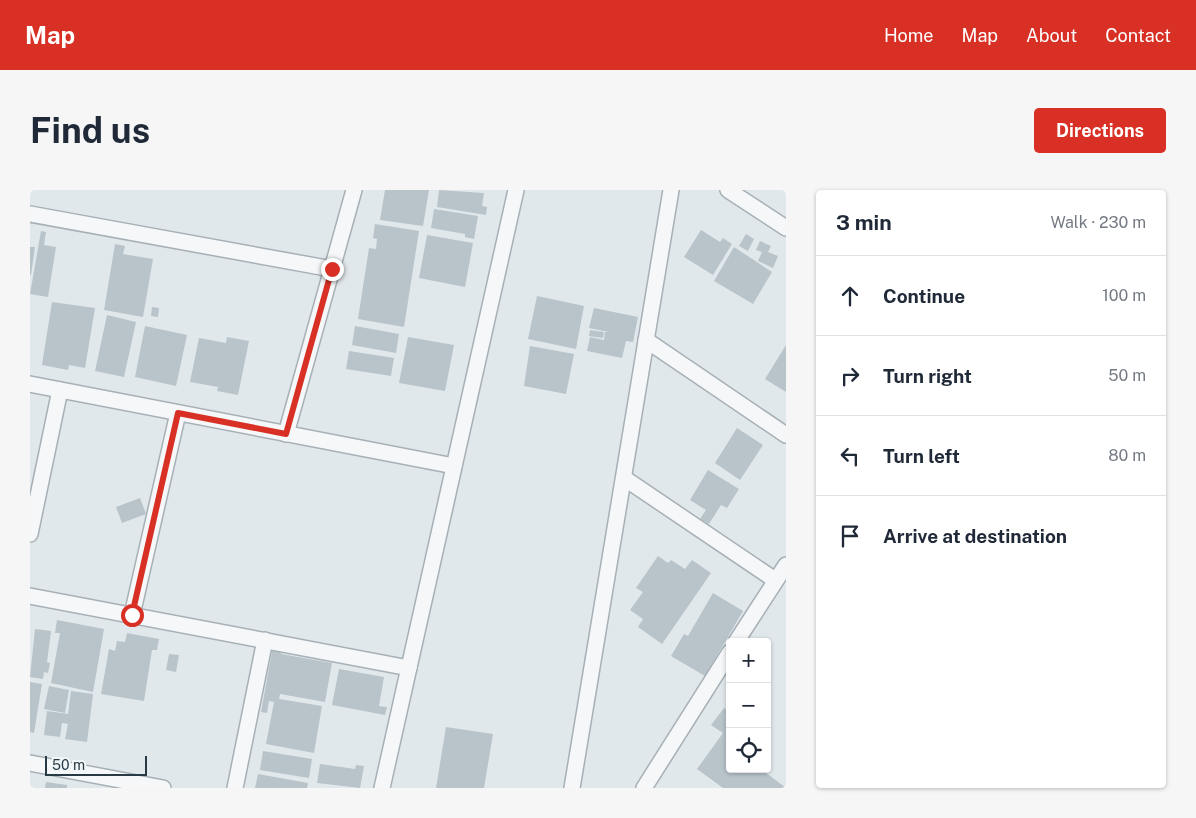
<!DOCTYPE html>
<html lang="en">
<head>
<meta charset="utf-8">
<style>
  body { margin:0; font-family:"Public Sans",sans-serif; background:#f6f6f7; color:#1f2937 }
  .controls { position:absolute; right:15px; bottom:15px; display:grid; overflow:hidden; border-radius:5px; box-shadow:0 1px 4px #0004 }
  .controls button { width:45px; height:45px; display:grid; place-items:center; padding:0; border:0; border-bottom:1px solid #e0e1e3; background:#fff; color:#1f2937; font:25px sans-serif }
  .scale { position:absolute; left:15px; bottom:12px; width:102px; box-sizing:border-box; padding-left:5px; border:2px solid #283a45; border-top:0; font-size:14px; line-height:18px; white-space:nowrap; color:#283a45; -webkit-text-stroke:4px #f1f6f8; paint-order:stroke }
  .stop { position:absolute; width:15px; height:15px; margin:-11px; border:4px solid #d93025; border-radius:50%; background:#fff }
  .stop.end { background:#d93025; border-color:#fff; box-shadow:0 1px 5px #0008 }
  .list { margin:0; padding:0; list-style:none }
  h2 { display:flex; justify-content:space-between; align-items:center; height:65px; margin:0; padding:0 20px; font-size:21px }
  h2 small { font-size:16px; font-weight:400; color:#747a83 }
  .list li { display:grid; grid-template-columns:32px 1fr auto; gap:15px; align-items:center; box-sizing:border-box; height:80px; padding:0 20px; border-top:1px solid #e0e1e3 }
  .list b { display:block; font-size:19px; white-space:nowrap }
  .list em { font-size:16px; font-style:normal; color:#747a83 }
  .icon { flex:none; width:28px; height:28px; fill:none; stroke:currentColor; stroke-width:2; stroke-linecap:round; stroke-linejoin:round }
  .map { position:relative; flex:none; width:756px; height:598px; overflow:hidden; border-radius:5px }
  header { display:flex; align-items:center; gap:30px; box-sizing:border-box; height:70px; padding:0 25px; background:#d93025; color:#fff }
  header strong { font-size:24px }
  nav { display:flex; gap:28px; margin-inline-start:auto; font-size:18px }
  .intro { display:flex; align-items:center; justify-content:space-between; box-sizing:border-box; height:120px; padding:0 30px }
  h1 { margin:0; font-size:35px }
  .button { padding:12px 22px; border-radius:5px; background:#d93025; color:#fff; font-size:18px; font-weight:700 }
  main { display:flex; gap:30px; padding:0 30px }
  aside { flex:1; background:#fff; border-radius:5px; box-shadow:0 1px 4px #0004 }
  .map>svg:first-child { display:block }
  .building { fill:#b8c3ca }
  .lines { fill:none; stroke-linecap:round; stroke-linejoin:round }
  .street-casing { stroke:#a6b0b6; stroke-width:18 }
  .street { stroke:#f5f7f9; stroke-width:15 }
  .route { stroke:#d93025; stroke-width:6 }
</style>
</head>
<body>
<header>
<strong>Map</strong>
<nav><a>Home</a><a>Map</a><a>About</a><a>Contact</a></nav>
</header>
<div class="intro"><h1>Find us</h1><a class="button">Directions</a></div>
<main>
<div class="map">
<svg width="756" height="598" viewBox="0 0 756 598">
  <rect width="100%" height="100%" fill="#e1e8eb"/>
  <!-- building -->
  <g class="building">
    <path d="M355,0H399L393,36L350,30Z"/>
    <path d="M409,0L454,3L452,16L457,17L456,25L407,17Z"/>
    <path d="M404,19L448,26L444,49L435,47V44L401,38Z"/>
    <path d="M345,34L389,41L374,137L328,129L339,58L346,59L347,49L343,48Z"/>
    <path d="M671,40L690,52L693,48L702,54L683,85L654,67Z"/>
    <path d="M11,41L16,42L14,55L26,57L18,107L0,104Z"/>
    <path d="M716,44L724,49L718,61L709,56Z"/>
    <path d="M397,45L443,53L435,97L389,88Z"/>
    <path d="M730,51L741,56L738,62L748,66L743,78L728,71L732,62L726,60Z"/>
    <path d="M85,54L95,56L93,64L123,69L113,127L74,120Z"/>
    <path d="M0,57H5L1,85L0,84Z"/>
    <path d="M704,57L742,82L723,114L684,91Z"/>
    <path d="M507,106L554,116L546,159L498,149Z"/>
    <path d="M22,112L65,118L55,178L39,175L38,180L12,175Z"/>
    <path d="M122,117L129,118L128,127L121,126Z"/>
    <path d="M564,118L608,127L603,152L596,151L592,168L557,161L560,147L574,150L575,142H579L559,138Z"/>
    <path d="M77,125L106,132L94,187L65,181Z"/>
    <path d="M115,136L157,145L146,196L105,187Z"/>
    <path d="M325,136L369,144L366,163L322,155Z"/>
    <path d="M560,140L574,142L573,148L559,146Z"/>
    <path d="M197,147L219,151L208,205L187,201L188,197L160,192L169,148L196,153Z"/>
    <path d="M378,147L424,155L415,201L369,193Z"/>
    <path d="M756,155V202L735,189Z"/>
    <path d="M500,156L544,164L536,204L494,196Z"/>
    <path d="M319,161L364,168L361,186L316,179Z"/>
    <path d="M707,238L733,255L710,290L685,273Z"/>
    <path d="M678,280L709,299L697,318L691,315L679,334L670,329L676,320L660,310Z"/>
    <path d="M110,308L116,324L92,333L86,317Z"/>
    <path d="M628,366L638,373L641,370L655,379L662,370L681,383L632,454L608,437L613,429L600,420L613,402L606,398Z"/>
    <path d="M683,403L713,421L675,486L641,466L654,444L658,446Z"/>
    <path d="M27,430L74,439L63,502L21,493L30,443H25Z"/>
    <path d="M5,439L21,441L17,472L20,473L18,483L14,482L13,489L0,487Z"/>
    <path d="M97,443L129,449L127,460H122L114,511L71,504L79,459L85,461L87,451L95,452Z"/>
    <path d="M243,456L252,458L251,464L302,473L295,512L250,504L249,509L292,516L284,563L236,554L244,512L239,511L237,523L231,522Z"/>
    <path d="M139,464L149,465L146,482L136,480Z"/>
    <path d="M309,479L354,487L349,516L357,517L355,525L302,515Z"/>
    <path d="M0,492L12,494L4,543L0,542Z"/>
    <path d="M19,496L39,500L35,523L14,519Z"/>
    <path d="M41,501L63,504L57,552L35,549L38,534L32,533L30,547L14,545L17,521L38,524Z"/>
    <path d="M694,518L700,522V579H731L756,598H693L667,579L693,543L681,535Z"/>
    <path d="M416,537L463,544L454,598H406Z"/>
    <path d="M233,561L282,569L279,588L230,580Z"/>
    <path d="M290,574L325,579L326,575L334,576L330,598L287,593Z"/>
    <path d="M228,584L278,593L277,598H225Z"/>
    <path d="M16,592L37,595V598H15Z"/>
  </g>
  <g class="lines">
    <defs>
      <g id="street">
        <path d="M698,0L756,38"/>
        <path d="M0,24L302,79"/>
        <path d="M616,150L756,245"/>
        <path d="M0,194L424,276"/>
        <path d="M256,244L324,0"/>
        <path d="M594,288L745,390"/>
        <path d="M0,344L30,200"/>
        <path d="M0,406L379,478"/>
        <path d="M102,425L148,223"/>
        <path d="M706,452L756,375"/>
        <path d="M0,573L133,598"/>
        <path d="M205,598L235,450"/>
        <path d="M352,598L486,0"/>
        <path d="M542,598L641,0"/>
        <path d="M614,598L700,462"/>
      </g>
    </defs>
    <!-- street casing -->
    <use href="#street" class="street-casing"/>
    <!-- street -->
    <use href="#street" class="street"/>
  </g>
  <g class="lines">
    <!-- route -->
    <path class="route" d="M102,425L148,223L256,244L302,79"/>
  </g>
</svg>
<div class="controls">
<button>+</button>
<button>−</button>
<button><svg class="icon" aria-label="locate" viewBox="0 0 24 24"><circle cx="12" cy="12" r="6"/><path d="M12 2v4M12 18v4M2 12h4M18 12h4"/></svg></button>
</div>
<div class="scale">50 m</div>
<div class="stop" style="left:102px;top:425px"></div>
<div class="stop end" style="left:302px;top:79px"></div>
</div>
<aside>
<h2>3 min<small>Walk · 230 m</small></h2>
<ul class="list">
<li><svg class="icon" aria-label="ahead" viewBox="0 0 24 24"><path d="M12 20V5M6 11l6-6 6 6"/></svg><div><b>Continue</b></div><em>100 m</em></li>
<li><svg class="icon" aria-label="right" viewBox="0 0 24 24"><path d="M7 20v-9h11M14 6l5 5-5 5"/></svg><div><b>Turn right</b></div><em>50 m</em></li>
<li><svg class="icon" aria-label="left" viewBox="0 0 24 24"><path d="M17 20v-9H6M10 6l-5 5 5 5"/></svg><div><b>Turn left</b></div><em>80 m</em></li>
<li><svg class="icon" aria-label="arrive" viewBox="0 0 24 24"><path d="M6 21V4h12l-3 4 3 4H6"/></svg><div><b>Arrive at destination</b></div></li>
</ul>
</aside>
</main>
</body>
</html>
